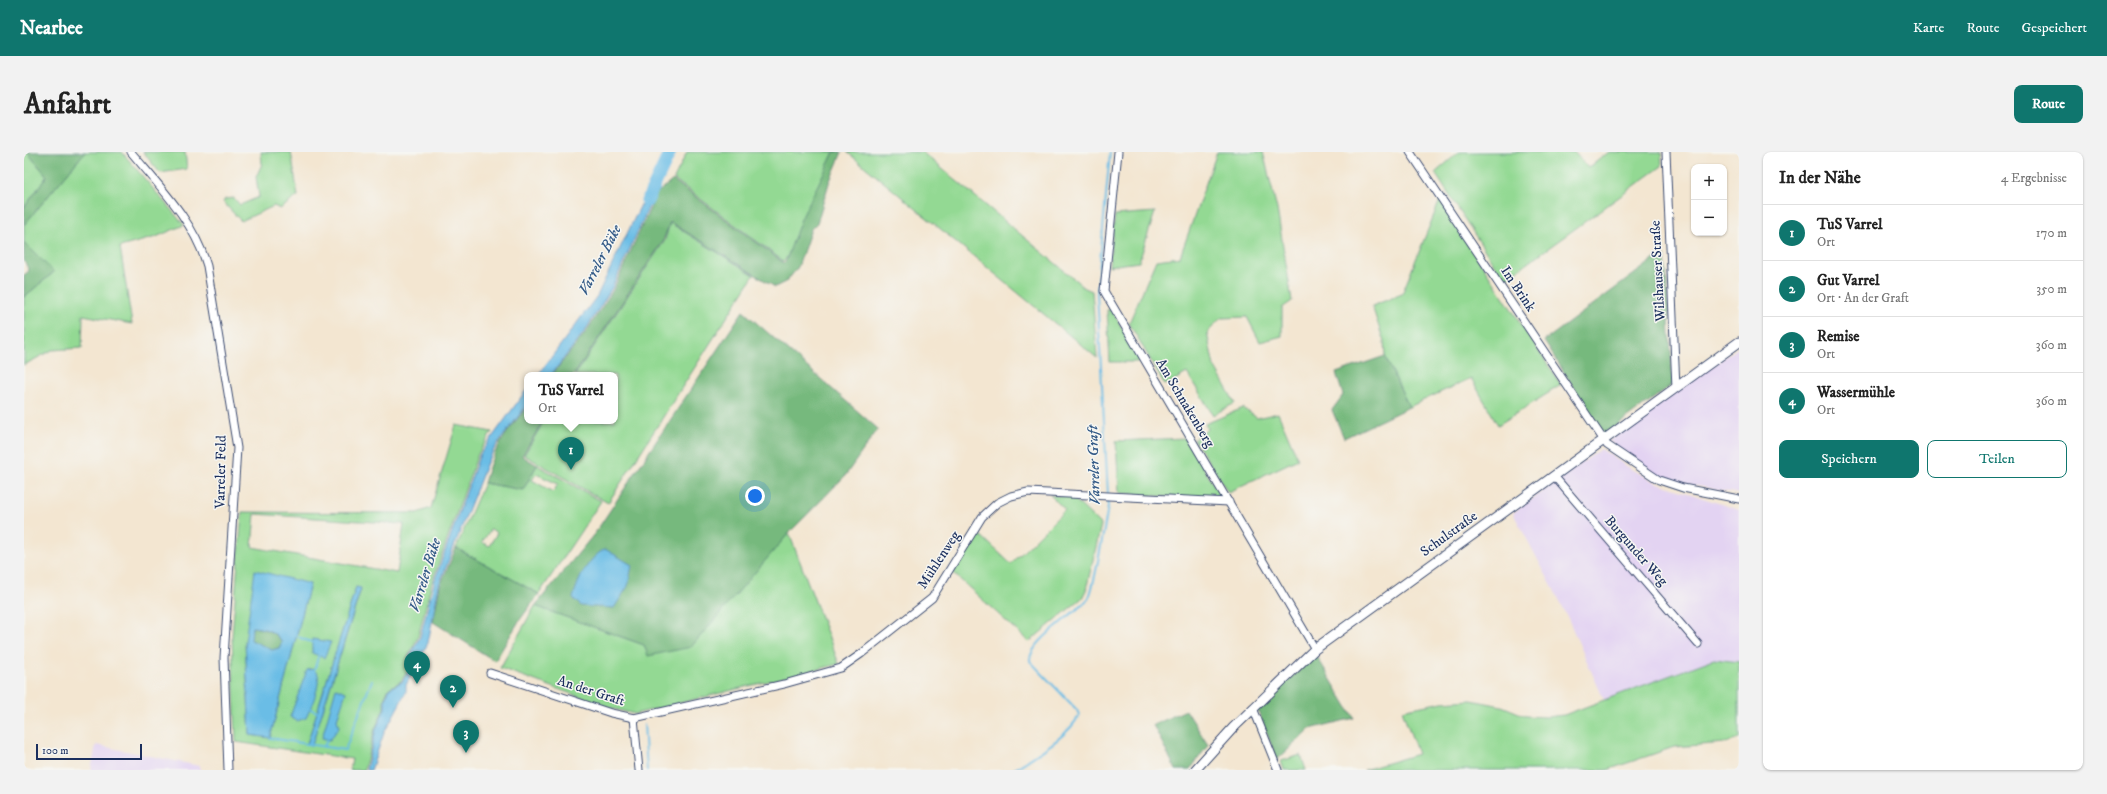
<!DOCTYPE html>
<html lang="de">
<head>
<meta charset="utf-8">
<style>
  body { margin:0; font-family:"IM FELL DW Pica",serif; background:#f2f2f2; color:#222 }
  .controls { position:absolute; right:12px; top:12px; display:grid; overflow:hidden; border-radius:8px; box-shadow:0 1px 3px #0004 }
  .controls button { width:36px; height:36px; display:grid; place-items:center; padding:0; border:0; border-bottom:1px solid #e0e0e0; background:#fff; color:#222; font:20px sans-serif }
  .scale { position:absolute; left:12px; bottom:10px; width:106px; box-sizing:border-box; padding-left:4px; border:2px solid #1b2f5e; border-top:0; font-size:11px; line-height:14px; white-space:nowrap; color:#1b2f5e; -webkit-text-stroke:3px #f6f6f2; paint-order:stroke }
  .you { position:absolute; left:731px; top:344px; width:14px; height:14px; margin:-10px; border:3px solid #fff; border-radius:50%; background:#1a73e8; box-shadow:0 0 0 6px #1a73e833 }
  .badge { display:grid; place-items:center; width:26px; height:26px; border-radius:50%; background:#0f766e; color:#fff; font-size:13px; font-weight:700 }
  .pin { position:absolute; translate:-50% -33px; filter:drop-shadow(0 1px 2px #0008) }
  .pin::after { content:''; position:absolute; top:21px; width:14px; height:12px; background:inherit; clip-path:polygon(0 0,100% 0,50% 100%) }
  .popup { position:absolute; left:500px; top:220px; width:94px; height:52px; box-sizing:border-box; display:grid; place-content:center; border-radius:8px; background:#fff; filter:drop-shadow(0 1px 3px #0005); font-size:13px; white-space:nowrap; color:#767676 }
  .popup b { font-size:15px; color:#222 }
  .popup::after { content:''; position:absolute; left:50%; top:100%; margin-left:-8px; border:8px solid transparent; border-top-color:#fff }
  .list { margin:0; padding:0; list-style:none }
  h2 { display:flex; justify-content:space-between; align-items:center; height:52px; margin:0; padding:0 16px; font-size:17px }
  h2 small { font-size:13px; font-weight:400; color:#767676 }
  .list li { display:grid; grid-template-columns:26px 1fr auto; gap:12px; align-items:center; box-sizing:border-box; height:56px; padding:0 16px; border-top:1px solid #e0e0e0 }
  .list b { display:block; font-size:15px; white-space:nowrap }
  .list p { margin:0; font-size:13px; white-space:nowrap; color:#767676 }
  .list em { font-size:13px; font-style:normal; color:#767676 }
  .actions { display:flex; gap:8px; padding:12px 16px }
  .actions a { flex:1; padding:9px 0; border:1px solid #0f766e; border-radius:8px; text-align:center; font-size:14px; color:#0f766e }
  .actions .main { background:#0f766e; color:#fff }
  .map { position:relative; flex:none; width:1715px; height:618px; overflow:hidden; border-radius:8px }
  header { display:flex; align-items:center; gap:24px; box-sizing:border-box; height:56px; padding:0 20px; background:#0f766e; color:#fff }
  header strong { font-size:19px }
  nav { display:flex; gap:22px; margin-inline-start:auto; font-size:14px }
  .intro { display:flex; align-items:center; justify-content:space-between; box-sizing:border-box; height:96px; padding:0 24px }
  h1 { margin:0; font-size:28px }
  .button { padding:10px 18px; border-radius:8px; background:#0f766e; color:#fff; font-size:14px; font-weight:700 }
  main { display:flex; gap:24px; padding:0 24px }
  aside { flex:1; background:#fff; border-radius:8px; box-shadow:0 1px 3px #0004 }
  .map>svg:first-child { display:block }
  .built { fill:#e3d3f2 }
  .green { fill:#93d993; stroke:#578478; fill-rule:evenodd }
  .forest { fill:#76b97d; stroke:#48746e }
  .water { fill:#6abde6; stroke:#4276a2; fill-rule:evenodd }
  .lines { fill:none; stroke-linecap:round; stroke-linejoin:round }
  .stream { stroke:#6abde6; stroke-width:2 }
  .river { stroke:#6abde6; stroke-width:13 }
  .minor-casing { stroke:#3b4a6f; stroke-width:9 }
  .tertiary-casing { stroke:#3b4a6f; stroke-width:11 }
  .minor { stroke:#fff; stroke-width:7 }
  .tertiary { stroke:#fff; stroke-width:9 }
  .labels { text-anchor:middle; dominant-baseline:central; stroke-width:3; stroke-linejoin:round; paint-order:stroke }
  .street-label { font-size:14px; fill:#1b2f5e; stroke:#f6f6f2 }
  .water-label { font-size:15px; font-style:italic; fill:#335a87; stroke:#f6f6f2 }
</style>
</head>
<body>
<header>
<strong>Nearbee</strong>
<nav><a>Karte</a><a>Route</a><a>Gespeichert</a></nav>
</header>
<div class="intro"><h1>Anfahrt</h1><a class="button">Route</a></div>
<main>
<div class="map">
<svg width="1715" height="618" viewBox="0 0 1715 618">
  <rect width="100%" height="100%" fill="#f6f6f2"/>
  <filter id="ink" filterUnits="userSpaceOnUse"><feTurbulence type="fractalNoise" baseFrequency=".025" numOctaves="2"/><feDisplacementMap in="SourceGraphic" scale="8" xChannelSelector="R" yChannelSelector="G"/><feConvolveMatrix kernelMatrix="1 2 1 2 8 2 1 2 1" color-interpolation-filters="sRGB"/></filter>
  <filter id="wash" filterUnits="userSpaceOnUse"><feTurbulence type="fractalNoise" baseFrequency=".012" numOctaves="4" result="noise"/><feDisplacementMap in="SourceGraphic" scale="16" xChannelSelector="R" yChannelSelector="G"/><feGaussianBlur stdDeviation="0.9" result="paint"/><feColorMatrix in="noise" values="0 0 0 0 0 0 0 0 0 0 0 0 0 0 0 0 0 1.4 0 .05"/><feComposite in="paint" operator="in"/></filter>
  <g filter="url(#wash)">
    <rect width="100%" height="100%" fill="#f3e6d1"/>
    <!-- built -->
    <g class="built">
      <path d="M1715,195V342L1638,327L1585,289Z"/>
      <path d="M1577,297L1610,319L1634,331L1715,358V510L1690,507L1580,548L1538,453L1489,361Z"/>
      <path d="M72,593L176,614V618H67Z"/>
    </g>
    <!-- green -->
    <g class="green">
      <path d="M0,0H3L23,24L0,56Z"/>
      <path d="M61,0H98L160,73L132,85L96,95L108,172L59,163L58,196L28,198L0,213V145L30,120L0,90V73Z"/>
      <path d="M119,0H161L163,17L136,21Z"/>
      <path d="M237,0H267L274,44L256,57L250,54L217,69L199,50L201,47L210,46L216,53L235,45L232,25L238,12Z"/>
      <path d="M663,0H810L763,105L759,109L650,27Z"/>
      <path d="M823,0H898L1061,136L1068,139L1073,206Z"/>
      <path d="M1193,0H1239L1253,57L1268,149L1258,156V184L1236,190L1223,165L1197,166L1183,181L1190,214L1211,251L1189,263L1163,221L1141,233L1105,171L1132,108L1156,105Z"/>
      <path d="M1435,0H1550L1564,16L1585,0H1637L1638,14L1480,128L1411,21Z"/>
      <path d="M1416,48L1537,233L1474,273L1447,226L1385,255L1361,204L1360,190L1348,154L1378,142Z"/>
      <path d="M1131,60L1115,110L1085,114L1091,63Z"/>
      <path d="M646,71L730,123L584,351L500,303L520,269H591V223H551L641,88Z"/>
      <path d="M1087,157L1118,210H1086L1083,158Z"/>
      <path d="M1219,256L1233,266L1254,261L1274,307L1204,340L1170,287L1183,277L1181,272Z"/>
      <path d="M432,273L468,280L454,302L408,430L394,485L384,505V519L376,530L365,536L360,547V556L351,577L340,618H326L328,607L212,590L208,484L218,360L393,361L407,356ZM231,362L380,372L373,421L228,395ZM286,432L246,586L226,583L221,490ZM332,435L337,437L288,593L283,592ZM312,536L321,541L313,567Z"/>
      <path d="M1161,286L1200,349L1095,341L1092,289Z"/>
      <path d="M513,313L577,349L515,442L432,396L460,331L499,338ZM512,322L534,332L529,340L508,328ZM467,377L473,381L465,394L458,390Z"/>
      <path d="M1026,343L1048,345L1077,373L1062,438L1058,446L1005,490L929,421L953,380L987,412L1041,358Z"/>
      <path d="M765,381L815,512L611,562L589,557L476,516L511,454L620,493L726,424Z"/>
      <path d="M1690,507L1715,510V587L1702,591L1650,595L1583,618H1340L1394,602L1378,558L1418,550L1447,548L1478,554L1502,564L1522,565L1540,563Z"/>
      <path d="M1277,603L1282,618H1260L1257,609Z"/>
    </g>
    <!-- forest -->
    <g class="forest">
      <path d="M3,0H61L0,73V56L23,24Z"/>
      <path d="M810,0H818L805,31L793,71L787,77L774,115L763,129L751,135L646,70L639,89L550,223H528L562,180L589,138L633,41L649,28L760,111L763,106L777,67Z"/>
      <path d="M0,90L30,120L0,145V123L5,119L0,108Z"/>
      <path d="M1641,104L1649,232L1580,283L1520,189L1632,106Z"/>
      <path d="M719,159L854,277L821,324L765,381L667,495L624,504L620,493L511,454L571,381Z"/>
      <path d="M1361,204L1385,255L1320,286L1308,258L1319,243L1312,221Z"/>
      <path d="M503,255V269H519L498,304L513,313L499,338L460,331C470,295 480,284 503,255Z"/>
      <path d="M432,396L515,442L495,469L471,509L409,470L416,434Z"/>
      <path d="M228,475C241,477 250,479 258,490L255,496L248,498L226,488Z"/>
      <path d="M1292,503L1330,566L1286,577L1253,608L1233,556Z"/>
      <path d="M1162,558L1184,593L1166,618H1152L1129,573Z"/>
    </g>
    <!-- water -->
    <g class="water">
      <path d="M631,33L632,39L588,136L561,179L527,223H514L573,144L625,36Z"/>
      <path d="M503,237V253L474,291L464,308L415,433L404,491L382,533V540L360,581L347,618H342L352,577L361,556V547L366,536L378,530L385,519V506L396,485L411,427L456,302Z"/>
      <path d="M581,397L608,413L604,434L590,456L557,454L549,446C554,427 564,406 581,397Z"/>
      <path d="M231,418L286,432L246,586L226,583L221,490ZM228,475C241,476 251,479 258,490L255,496L248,498L227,488Z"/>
      <path d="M332,435L337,436L288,593L283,592Z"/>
      <path d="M288,487L307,490L300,506L288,501Z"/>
      <path d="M289,517L294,522C296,536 288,553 282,566L273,569L266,565L283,518Z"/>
      <path d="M312,536L322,540L313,567L315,575L306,588L298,586Z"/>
    </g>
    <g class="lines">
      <!-- stream -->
      <g class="stream">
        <path d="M1084,342L1073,142L1086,0"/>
        <path d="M272,484L289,491"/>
        <path d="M290,519L295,502"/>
        <path d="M284,556L293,560"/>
        <path d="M620,572L623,618"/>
        <path d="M246,586L321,598L348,528"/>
        <path d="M300,595L303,588"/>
        <path d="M989,618C1008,605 1046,584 1055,563L1053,558L1006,509C1004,491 1052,461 1064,447C1069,442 1082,367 1084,354V346"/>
      </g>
      <!-- river -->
      <path class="river" d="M623,49L646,0"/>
    </g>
  </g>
  <g filter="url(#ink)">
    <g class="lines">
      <defs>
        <g id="minor">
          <path d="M107,0C136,35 170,69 183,114L213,296L200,506L204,618"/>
          <path d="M1094,0L1080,139L1291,497"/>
          <path d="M1386,0L1583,293L1635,328L1659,336L1715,347"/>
          <path d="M1642,0L1652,236"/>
          <path d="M1530,324L1674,492"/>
          <path d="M466,521L587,561L610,566L760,532L817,516L837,502L908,446L958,365L973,351L987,344L1004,340L1205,350"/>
          <path d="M1229,556L1254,618"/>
          <path d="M610,566L615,618"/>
        </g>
        <path id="tertiary" d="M1171,618L1209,576L1291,497L1715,190"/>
      </defs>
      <!-- minor casing -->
      <use href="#minor" class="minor-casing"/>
      <!-- tertiary casing -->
      <use href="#tertiary" class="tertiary-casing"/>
      <!-- minor -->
      <use href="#minor" class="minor"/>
      <!-- tertiary -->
      <use href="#tertiary" class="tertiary"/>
    </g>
  </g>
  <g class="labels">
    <!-- street labels -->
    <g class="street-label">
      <text transform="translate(1634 119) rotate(-93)">Wilshauser Straße</text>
      <text transform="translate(1494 137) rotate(56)">Im Brink</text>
      <text transform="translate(1161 251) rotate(59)">Am Schnakenberg</text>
      <text transform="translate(197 320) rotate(-89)">Varreler Feld</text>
      <text transform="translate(1425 382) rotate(-36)">Schulstraße</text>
      <text transform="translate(1612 399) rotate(49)">Burgunder Weg</text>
      <text transform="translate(915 408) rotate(-57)">Mühlenweg</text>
      <text transform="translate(567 539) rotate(18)">An der Graft</text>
    </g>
    <!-- water labels -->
    <g class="water-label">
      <text transform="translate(576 108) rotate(-63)">Varreler Bäke</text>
      <text transform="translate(1070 313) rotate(-92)">Varreler Graft</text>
      <text transform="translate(401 423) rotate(-73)">Varreler Bäke</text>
    </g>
  </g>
</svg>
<div class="controls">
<button>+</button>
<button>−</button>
</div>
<div class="scale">100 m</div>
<div class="you"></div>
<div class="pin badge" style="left:547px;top:318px">1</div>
<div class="popup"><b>TuS Varrel</b>Ort</div>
<div class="pin badge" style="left:429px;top:556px">2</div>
<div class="pin badge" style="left:442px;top:601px">3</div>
<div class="pin badge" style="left:393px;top:532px">4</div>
</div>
<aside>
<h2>In der Nähe<small>4 Ergebnisse</small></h2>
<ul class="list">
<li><span class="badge">1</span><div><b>TuS Varrel</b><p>Ort</p></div><em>170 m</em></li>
<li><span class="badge">2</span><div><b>Gut Varrel</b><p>Ort · An der Graft</p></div><em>350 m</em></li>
<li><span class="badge">3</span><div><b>Remise</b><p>Ort</p></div><em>360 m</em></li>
<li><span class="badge">4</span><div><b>Wassermühle</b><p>Ort</p></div><em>360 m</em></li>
</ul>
<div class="actions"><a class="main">Speichern</a><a>Teilen</a></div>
</aside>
</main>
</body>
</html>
